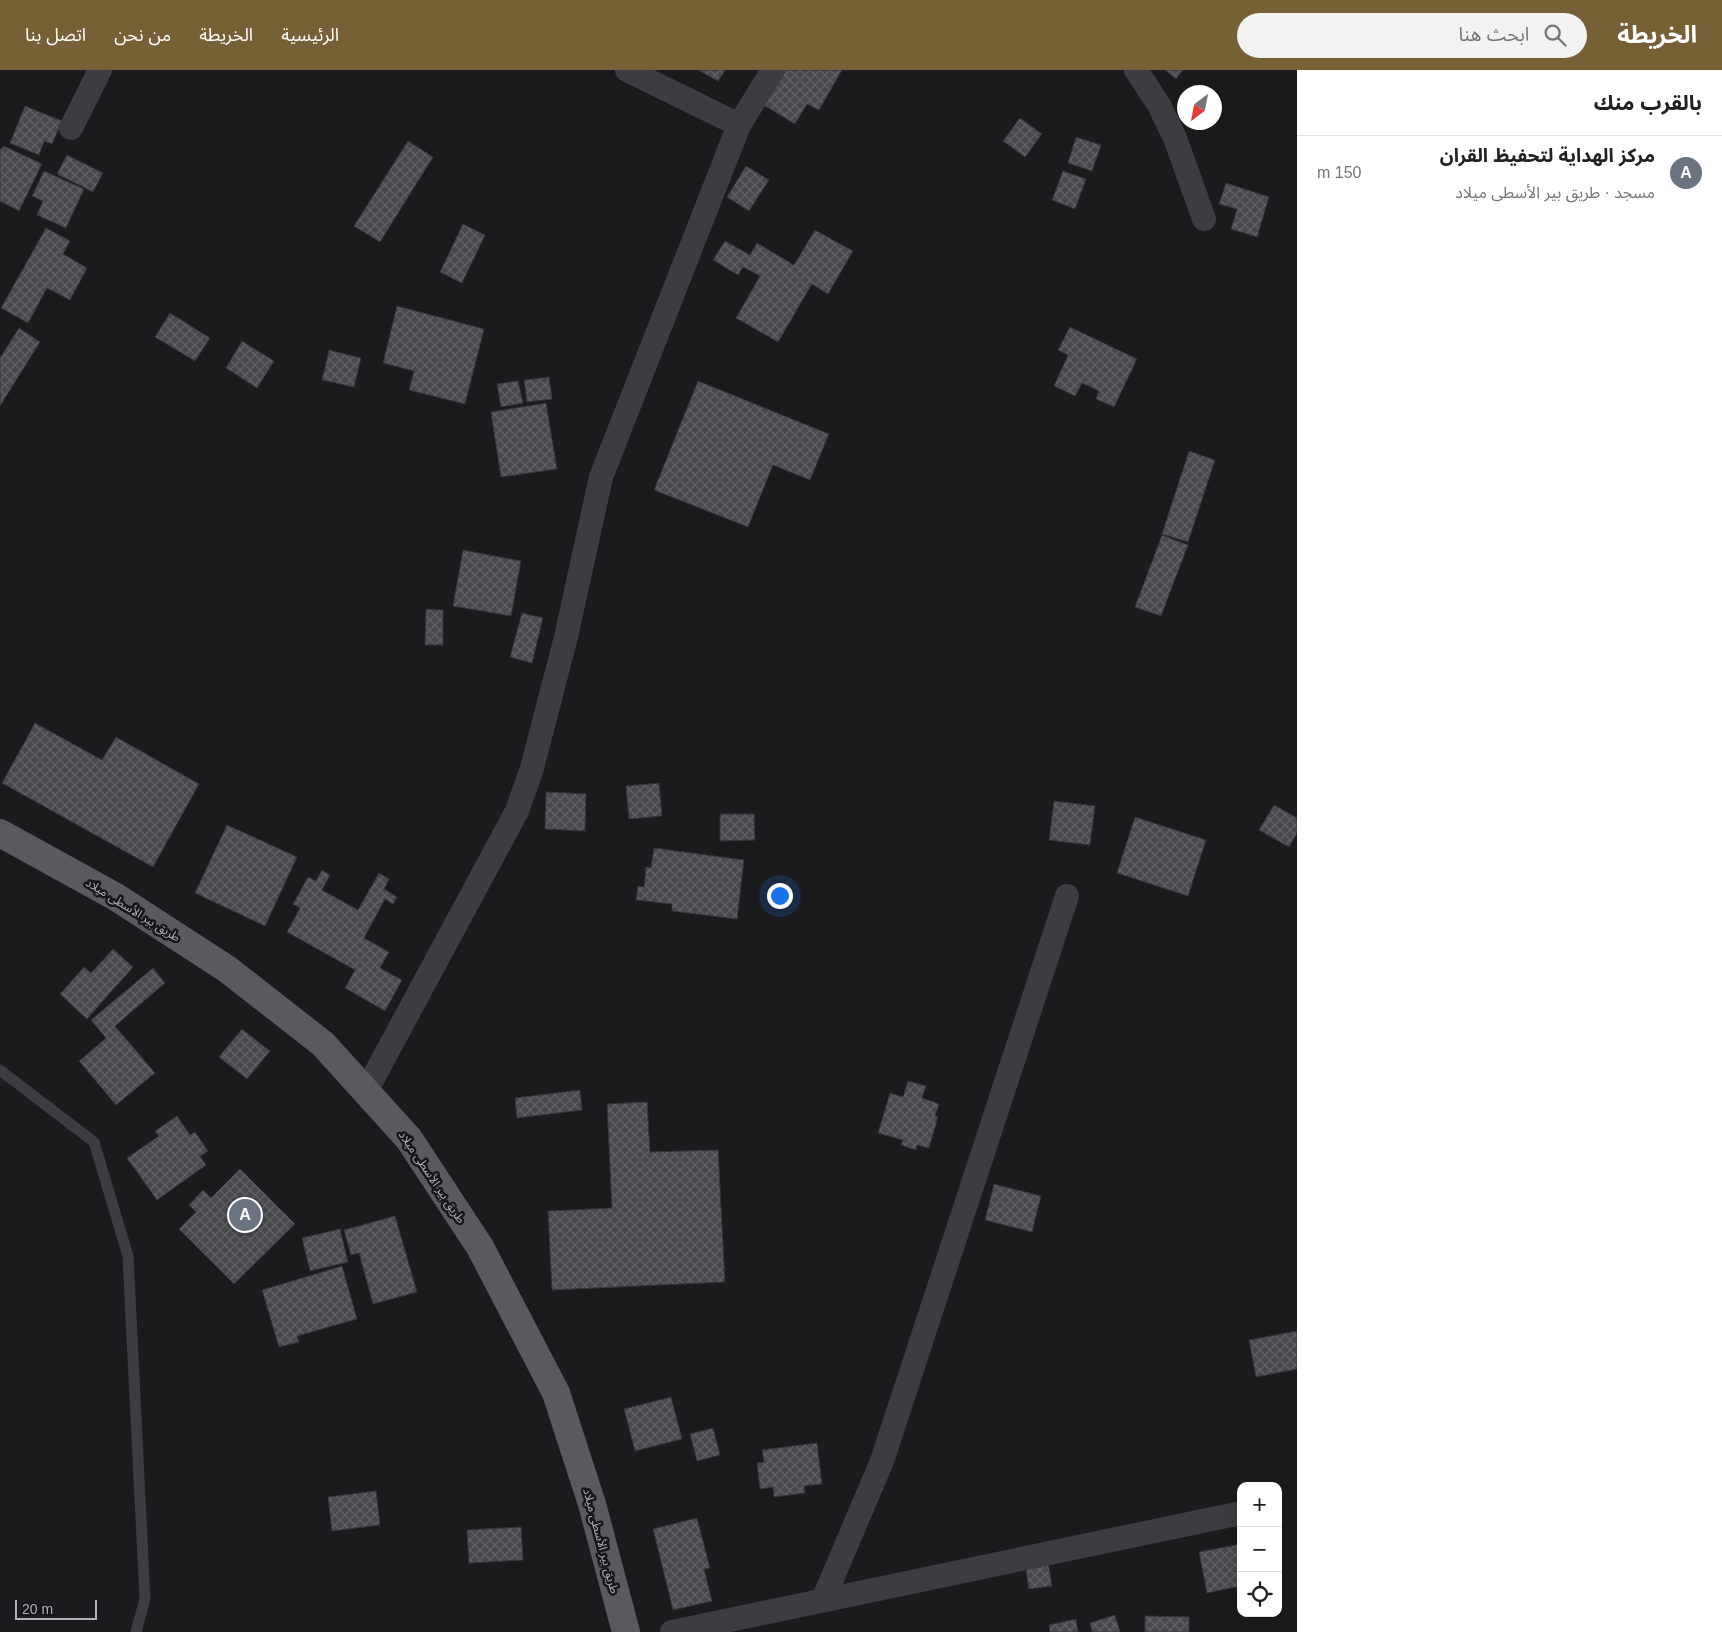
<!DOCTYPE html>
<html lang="ar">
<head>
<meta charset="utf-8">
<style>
  body { margin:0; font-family:Arial,"Noto Sans Arabic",sans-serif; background:#f2f2f2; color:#202124; direction:rtl }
  .controls { position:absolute; right:15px; bottom:15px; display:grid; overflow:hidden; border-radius:10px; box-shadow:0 5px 20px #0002 }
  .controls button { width:45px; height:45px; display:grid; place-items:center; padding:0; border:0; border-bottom:1px solid #e0e0e0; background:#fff; color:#202124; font:25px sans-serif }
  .compass { position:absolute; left:1177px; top:15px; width:45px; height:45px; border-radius:50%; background:#fff; box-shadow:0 5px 20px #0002; rotate:212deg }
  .scale { position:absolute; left:15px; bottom:12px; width:82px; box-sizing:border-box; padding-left:5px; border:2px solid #aeb3bb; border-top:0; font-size:14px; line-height:18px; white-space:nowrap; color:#aeb3bb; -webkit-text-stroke:4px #161618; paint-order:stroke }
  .you { position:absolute; left:779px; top:825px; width:18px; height:18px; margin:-12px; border:4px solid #fff; border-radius:50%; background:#1a73e8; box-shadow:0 0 0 8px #1a73e833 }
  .badge { display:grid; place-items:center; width:32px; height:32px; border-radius:50%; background:#786036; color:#fff; font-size:16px; font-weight:700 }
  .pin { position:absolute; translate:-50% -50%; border:2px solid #fff; box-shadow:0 1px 5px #0006 }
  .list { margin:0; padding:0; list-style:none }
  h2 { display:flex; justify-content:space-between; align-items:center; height:65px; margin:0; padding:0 20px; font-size:21px }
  h2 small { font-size:16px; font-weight:400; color:#757577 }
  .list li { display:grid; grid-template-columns:32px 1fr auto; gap:15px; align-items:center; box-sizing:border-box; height:75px; padding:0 20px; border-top:1px solid #e0e0e0 }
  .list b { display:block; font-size:19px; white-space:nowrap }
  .list p { margin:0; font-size:16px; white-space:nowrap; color:#757577 }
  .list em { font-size:16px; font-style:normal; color:#757577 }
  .icon { flex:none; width:28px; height:28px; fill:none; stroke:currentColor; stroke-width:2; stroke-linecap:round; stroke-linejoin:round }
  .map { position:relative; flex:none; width:1297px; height:1562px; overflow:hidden; direction:ltr }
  header { display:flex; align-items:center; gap:30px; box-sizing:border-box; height:70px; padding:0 25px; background:#786036; color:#fff }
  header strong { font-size:24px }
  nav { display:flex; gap:28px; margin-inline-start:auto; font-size:18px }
  .search { width:350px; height:45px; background:#f2f2f2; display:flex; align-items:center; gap:12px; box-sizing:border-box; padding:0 18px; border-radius:28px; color:#757577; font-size:19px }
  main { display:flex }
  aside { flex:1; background:#fff }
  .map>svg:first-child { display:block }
  .building { fill:url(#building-cross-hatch); stroke:#353539 }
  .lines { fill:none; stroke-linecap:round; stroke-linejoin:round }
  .service { stroke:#3c3d41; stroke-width:11 }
  .minor { stroke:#3c3d41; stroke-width:24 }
  .primary { stroke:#585a60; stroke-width:28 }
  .labels { text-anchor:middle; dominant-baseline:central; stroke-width:5; stroke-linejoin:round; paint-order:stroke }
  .street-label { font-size:12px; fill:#aeb3bb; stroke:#161618 }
</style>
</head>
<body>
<header>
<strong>الخريطة</strong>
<div class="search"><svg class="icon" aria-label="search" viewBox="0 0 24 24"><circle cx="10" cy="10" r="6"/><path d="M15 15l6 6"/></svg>ابحث هنا</div>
<nav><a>الرئيسية</a><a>الخريطة</a><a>من نحن</a><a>اتصل بنا</a></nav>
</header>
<main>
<aside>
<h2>بالقرب منك<small></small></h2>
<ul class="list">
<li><span class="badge" style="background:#6b7280">A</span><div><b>مركز الهداية لتحفيظ القران</b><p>مسجد · طريق بير الأسطى ميلاد</p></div><em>150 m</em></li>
</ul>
</aside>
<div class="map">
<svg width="1297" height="1562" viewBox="0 0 1297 1562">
  <defs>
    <pattern id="building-cross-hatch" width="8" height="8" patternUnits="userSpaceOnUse" patternTransform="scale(1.25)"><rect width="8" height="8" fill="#48494d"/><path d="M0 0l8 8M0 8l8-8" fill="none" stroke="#606165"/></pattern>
  </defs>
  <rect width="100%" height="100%" fill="#1b1b1d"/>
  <!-- building -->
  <g class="building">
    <path d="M698,0H725L718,11Z"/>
    <path d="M782,0H842L819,40L807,34L795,54L762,34Z"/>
    <path d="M1165,0H1183L1176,9Z"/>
    <path d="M25,36L62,51L52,74L44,71L39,85L10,73Z"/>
    <path d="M1020,48L1042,64L1025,87L1003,71Z"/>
    <path d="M1076,67L1101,75L1092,101L1068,93Z"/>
    <path d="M408,71L433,87L380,172L354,156Z"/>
    <path d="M4,76L42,94L19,141L0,131V80Z"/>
    <path d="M67,85L103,103L93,122L57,104Z"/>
    <path d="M746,96L769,110L749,141L727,127Z"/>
    <path d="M44,101L84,119L66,158L37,145L43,131L32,126Z"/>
    <path d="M1063,101L1086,109L1075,139L1052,130Z"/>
    <path d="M1226,113L1269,127L1257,167L1231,159L1237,139L1219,134Z"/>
    <path d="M463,154L485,165L462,213L440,202Z"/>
    <path d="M46,158L70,171L63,184L87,198L70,230L47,218L28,253L1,238Z"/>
    <path d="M815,160L853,181L828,224L812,214L778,272L736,248L760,206L743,197L738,205L713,190L725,171L750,185L757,173L794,195Z"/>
    <path d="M397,236L484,259L465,334L409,320L414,301L383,293Z"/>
    <path d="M170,243L210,268L195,291L155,267Z"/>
    <path d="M1070,257L1137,289L1114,337L1096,329L1099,321L1082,313L1075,326L1054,316L1068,285L1058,280Z"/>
    <path d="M19,258L40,272L0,336V288Z"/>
    <path d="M242,271L274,291L257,318L226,298Z"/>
    <path d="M329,280L361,288L354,317L322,310Z"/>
    <path d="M549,307L552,329L527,332L524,310Z"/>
    <path d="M518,311L523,333L501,337L497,314Z"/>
    <path d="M698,311L829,364L810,410L773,395L748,457L654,420Z"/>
    <path d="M546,333L557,399L501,407L491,342Z"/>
    <path d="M1189,381L1215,390L1188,472L1162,464Z"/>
    <path d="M1162,465L1188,475L1161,546L1135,537Z"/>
    <path d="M463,480L521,491L511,546L453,536Z"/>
    <path d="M426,539L443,540V575H425Z"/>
    <path d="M522,543L543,548L532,593L510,587Z"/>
    <path d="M35,653L102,690L116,667L199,714L153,797L2,713Z"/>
    <path d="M659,713L662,746L629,749L626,716Z"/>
    <path d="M546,722L586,724L585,761L545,759Z"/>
    <path d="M1054,731L1095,736L1090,775L1049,770Z"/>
    <path d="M1274,735L1297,748V763L1289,777L1259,760Z"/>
    <path d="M720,744H754L755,770L720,771Z"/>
    <path d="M1135,747L1206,770L1188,826L1117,803Z"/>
    <path d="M227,755L297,787L265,856L195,823Z"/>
    <path d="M654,778L744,790L737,849L672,841V834L636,830L638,816L644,817L646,797L651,798Z"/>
    <path d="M322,800L330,805L322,820L358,840L379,803L389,809L384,819L397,827L393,834L385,829L364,868L389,882L380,898L402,910L385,941L345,918L355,900L287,862L300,838L293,834L308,807L316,811Z"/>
    <path d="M113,879L133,897L87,949L60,924L84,897L91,903Z"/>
    <path d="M153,898L165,913L115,956L155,1003L116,1035L79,991L106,968L91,950Z"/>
    <path d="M242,959L270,981L247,1009L219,987Z"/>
    <path d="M908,1011L926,1016L922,1028L939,1034L935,1046L938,1047L929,1078L917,1075L916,1080L901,1075L903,1070L878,1063L890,1023L903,1027Z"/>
    <path d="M580,1020L582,1040L517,1048L515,1028Z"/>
    <path d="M647,1032L650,1082L718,1080L725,1212L552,1220L548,1141L612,1138L607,1034Z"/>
    <path d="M177,1046L190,1065L195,1062L208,1081L200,1086L206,1095L157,1130L127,1088L159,1066L155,1061Z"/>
    <path d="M240,1099L295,1154L234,1214L179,1159L196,1142L189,1135L203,1120L211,1128Z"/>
    <path d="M994,1114L1041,1126L1032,1162L985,1150Z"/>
    <path d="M395,1146L417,1222L373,1234L359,1183L351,1185L344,1160Z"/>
    <path d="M340,1159L348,1192L310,1201L302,1168Z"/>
    <path d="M342,1196L357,1249L297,1266L299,1272L279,1277L262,1220Z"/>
    <path d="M1297,1261V1299L1256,1307L1249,1270Z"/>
    <path d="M671,1327L682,1369L635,1381L624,1339Z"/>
    <path d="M713,1358L720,1385L697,1391L690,1364Z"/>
    <path d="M817,1373L822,1414L804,1416L805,1423L774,1427L773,1417L760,1419L757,1393L764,1392L762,1380Z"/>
    <path d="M376,1421L380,1455L332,1461L328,1427Z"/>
    <path d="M697,1448L710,1498L704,1499L712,1531L673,1540L653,1459Z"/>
    <path d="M521,1457L523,1490L469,1493L467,1460Z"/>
    <path d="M1241,1474V1516L1207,1523L1199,1482Z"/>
    <path d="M1048,1491L1052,1516L1029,1519L1025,1494Z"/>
    <path d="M1115,1545L1120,1562H1092L1090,1553Z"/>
    <path d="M1145,1546L1189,1547V1562H1145Z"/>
    <path d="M1076,1549L1078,1562H1050L1049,1555Z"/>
  </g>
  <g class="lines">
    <!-- service -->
    <path class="service" d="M0,1000L94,1072L128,1186L145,1529L136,1562"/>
    <!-- minor -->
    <g class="minor">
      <path d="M627,0L739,55L773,0"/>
      <path d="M1136,0L1159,35L1175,68L1204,149"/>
      <path d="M71,58L100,0"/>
      <path d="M366,1021L517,741L532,698L566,567L601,407L739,55"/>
      <path d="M823,1530L882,1391L1067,826"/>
      <path d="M672,1562L1241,1443"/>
    </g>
    <!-- primary -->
    <path class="primary" d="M0,763L116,827L227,899L323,974L409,1069L480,1177L556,1323L592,1434L626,1562"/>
  </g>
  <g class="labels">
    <!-- street labels -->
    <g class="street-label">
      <text transform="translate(133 840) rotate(32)">طريق بير الأسطى ميلاد</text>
      <text transform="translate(432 1107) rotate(56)">طريق بير الأسطى ميلاد</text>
      <text transform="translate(601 1471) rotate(75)">طريق بير الأسطى ميلاد</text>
    </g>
  </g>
</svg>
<div class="controls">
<button>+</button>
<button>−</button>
<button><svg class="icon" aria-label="locate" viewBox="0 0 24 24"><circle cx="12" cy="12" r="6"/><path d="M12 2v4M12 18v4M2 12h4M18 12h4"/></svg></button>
</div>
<svg class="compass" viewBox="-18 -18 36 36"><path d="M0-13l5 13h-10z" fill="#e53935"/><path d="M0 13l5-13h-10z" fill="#757577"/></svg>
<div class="scale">20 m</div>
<div class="you"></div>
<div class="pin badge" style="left:245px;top:1145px;background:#6b7280">A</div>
</div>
</main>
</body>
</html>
